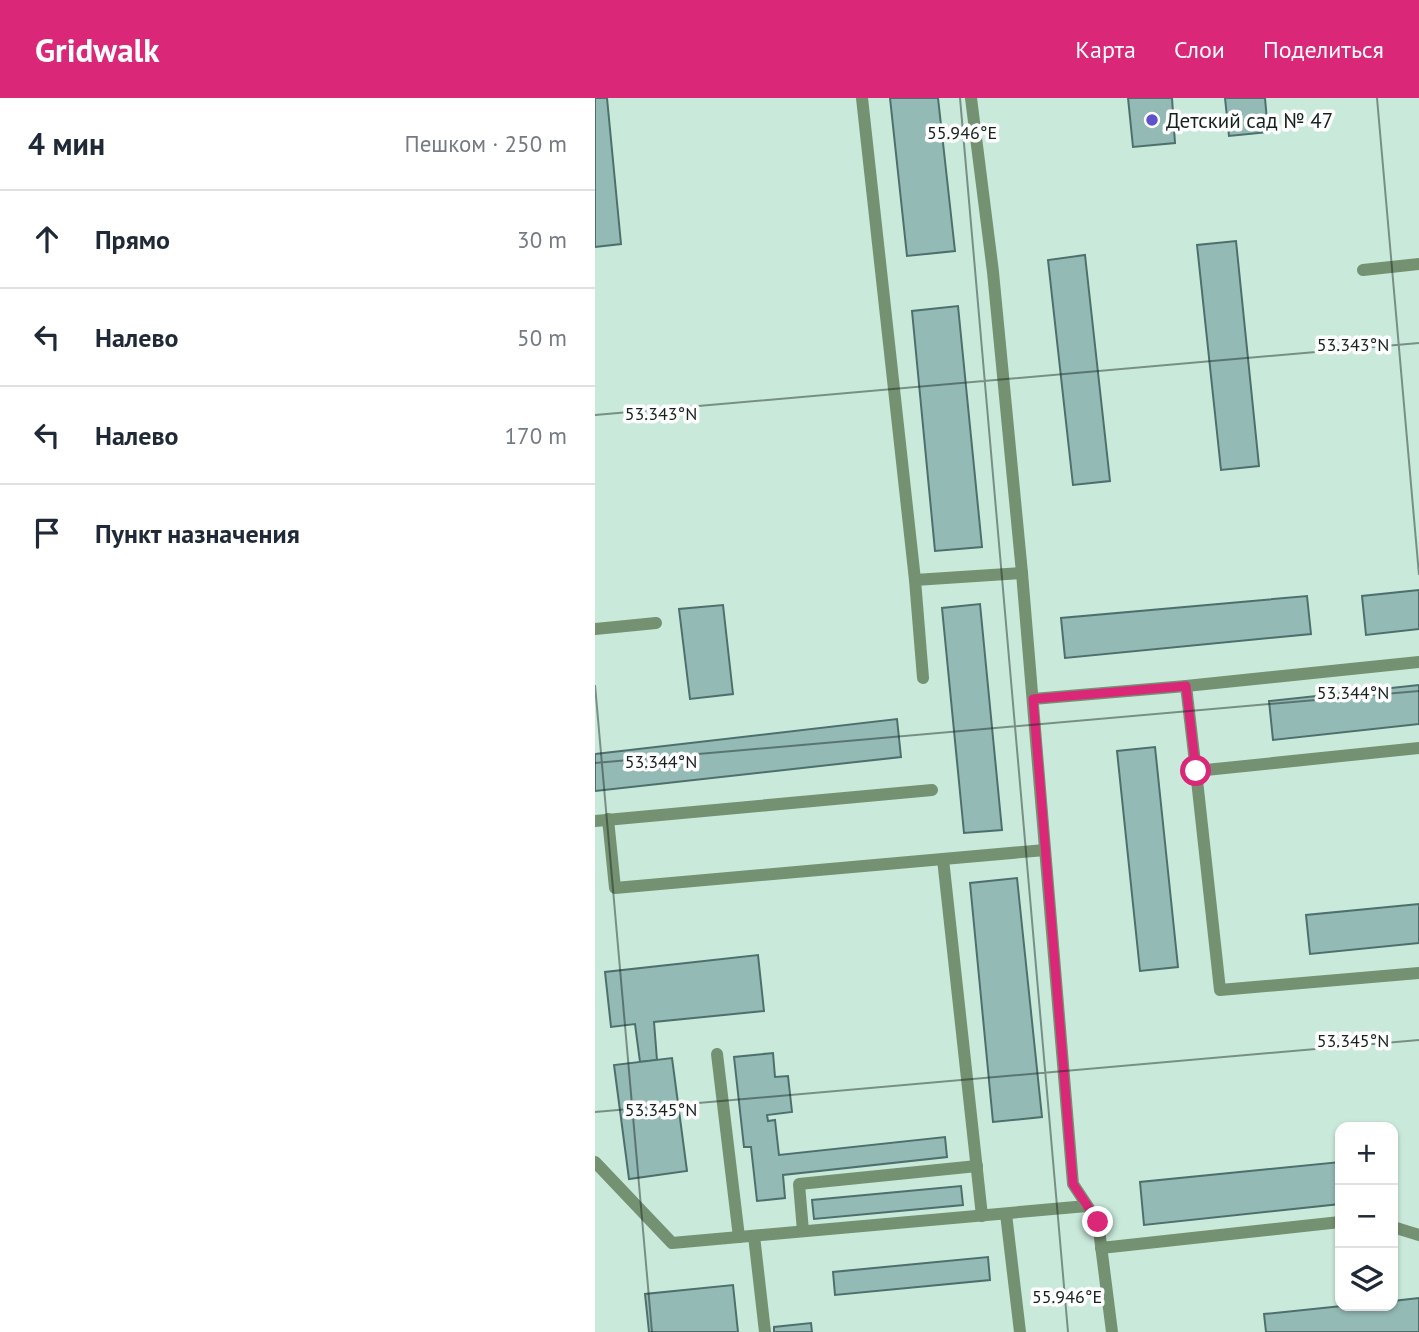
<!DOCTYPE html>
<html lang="ru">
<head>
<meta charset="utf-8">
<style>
  body { margin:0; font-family:"PT Sans",sans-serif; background:#f6f6f7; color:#1f2937 }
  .controls { position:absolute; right:21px; bottom:21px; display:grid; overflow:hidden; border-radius:14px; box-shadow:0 2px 5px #0004 }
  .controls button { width:63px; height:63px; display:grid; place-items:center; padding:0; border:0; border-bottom:2px solid #e0e1e3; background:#fff; color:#1f2937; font:35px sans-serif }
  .stop { position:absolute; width:21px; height:21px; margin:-16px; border:5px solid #db2777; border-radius:50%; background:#fff }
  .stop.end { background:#db2777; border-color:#fff; box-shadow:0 2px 7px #0008 }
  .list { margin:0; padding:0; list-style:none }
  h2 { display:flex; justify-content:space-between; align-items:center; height:91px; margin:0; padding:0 28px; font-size:30px }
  h2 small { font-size:23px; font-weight:400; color:#747a83 }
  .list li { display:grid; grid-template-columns:46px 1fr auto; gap:21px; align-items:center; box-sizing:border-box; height:98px; padding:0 28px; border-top:2px solid #e0e1e3 }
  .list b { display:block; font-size:26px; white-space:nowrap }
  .list em { font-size:23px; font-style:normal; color:#747a83 }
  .icon { flex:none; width:38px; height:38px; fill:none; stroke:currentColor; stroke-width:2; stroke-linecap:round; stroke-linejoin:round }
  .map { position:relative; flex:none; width:824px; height:1234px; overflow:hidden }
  header { display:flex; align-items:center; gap:42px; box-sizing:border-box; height:98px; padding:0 35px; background:#db2777; color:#fff }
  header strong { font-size:33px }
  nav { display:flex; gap:38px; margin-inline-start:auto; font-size:24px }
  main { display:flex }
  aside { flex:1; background:#fff }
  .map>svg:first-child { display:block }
  .building { fill:#94bab6; stroke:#4d706d; stroke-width:2 }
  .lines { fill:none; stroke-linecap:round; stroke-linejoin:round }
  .service { stroke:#749171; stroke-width:12 }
  .route { stroke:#db2777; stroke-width:9 }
  .ticks { fill:none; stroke:#15211c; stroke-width:2; stroke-opacity:0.45 }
  .poi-dot { fill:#5d52ca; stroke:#fff; stroke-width:2.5 }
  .labels { text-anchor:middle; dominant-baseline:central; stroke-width:7; stroke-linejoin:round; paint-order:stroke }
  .poi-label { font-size:21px; fill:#15211c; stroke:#fff; text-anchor:start }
  .ticks-label { font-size:18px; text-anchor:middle; fill:#15211c; stroke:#fff; stroke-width:7; stroke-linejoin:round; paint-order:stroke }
</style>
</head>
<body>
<header>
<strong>Gridwalk</strong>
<nav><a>Карта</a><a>Слои</a><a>Поделиться</a></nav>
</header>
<main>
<aside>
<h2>4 мин<small>Пешком · 250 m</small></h2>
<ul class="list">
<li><svg class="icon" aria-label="ahead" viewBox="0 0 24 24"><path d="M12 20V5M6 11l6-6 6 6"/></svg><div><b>Прямо</b></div><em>30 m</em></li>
<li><svg class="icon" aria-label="left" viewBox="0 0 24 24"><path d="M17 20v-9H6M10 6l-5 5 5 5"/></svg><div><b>Налево</b></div><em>50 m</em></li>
<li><svg class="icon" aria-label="left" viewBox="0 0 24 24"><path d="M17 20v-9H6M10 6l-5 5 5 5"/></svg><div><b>Налево</b></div><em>170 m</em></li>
<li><svg class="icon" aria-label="arrive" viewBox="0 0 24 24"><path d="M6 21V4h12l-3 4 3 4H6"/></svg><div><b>Пункт назначения</b></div></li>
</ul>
</aside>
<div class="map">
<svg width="824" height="1234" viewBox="0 0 824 1234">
  <rect width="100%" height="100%" fill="#c9eadb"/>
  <!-- building -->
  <g class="building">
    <path d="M0,0H12L26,146L0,149Z"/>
    <path d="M295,0H343L360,153L312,158Z"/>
    <path d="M533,0H577L580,45L538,49Z"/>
    <path d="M630,0H670L673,34L634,38Z"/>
    <path d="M641,143L664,368L626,372L602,147Z"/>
    <path d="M490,157L515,383L478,387L453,162Z"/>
    <path d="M363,208L387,449L340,453L317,213Z"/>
    <path d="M824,492V531L771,537L767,498Z"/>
    <path d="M712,498L716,536L470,560L466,520Z"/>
    <path d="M385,506L407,732L369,735L347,510Z"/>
    <path d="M128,507L138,596L95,601L84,511Z"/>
    <path d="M824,587V626L678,642L674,603Z"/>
    <path d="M302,621L306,659L0,693V656Z"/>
    <path d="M560,649L583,869L545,873L522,653Z"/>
    <path d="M422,780L447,1019L398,1024L375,785Z"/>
    <path d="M824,806V845L715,856L711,817Z"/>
    <path d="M163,857L169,913L59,924L62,962L45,964L40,926L16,929L10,874Z"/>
    <path d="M178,955L180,979L193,978L197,1014L172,1017L173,1023L180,1022L184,1057L350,1039L352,1059L188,1077L190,1100L162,1103L156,1049H149L139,959Z"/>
    <path d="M77,960L92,1073L34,1081L19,967Z"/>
    <path d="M745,1064V1106L549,1127L545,1084Z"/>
    <path d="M366,1088L368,1107L219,1121L217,1102Z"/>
    <path d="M393,1159L395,1182L240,1197L238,1174Z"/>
    <path d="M138,1187L143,1234H54L50,1196Z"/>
    <path d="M824,1200V1234H671L669,1216L747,1208H798V1203Z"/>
    <path d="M216,1225L217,1234H179V1229Z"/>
  </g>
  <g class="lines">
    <!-- service -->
    <g class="service">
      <path d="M267,0L320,482"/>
      <path d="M376,0L398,174L427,475L478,1086L503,1124L517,1234"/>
      <path d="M768,172L824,166"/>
      <path d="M0,531L61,525"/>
      <path d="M328,580L320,482L427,475"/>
      <path d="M591,588L601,673"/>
      <path d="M438,601L591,588L824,564"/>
      <path d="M824,650L601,673L625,892L824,875"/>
      <path d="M13,721L20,790L450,752"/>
      <path d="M0,723L337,692"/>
      <path d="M348,761L387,1118"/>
      <path d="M122,956L144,1139"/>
      <path d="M0,1064L77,1145L492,1108"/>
      <path d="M411,1116L425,1234"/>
      <path d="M798,1129L824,1137"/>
      <path d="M208,1133L204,1086L382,1068"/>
      <path d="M159,1138L170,1234"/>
      <path d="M506,1150L745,1124"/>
    </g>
  </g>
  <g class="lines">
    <!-- route -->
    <path class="route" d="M503,1124L478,1086L438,601L591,588L601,673"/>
  </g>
  <!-- ticks -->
  <path class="ticks" d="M365,0L473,1234M782,0L824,477M0,317L824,245M0,587L57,1234M0,665L824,593M0,1014L824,942"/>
  <!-- markers -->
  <circle class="poi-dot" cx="557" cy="22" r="7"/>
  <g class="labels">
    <!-- poi labels -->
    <g class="poi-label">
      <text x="571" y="22">Детский сад № 47</text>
    </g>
  </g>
  <g class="ticks-label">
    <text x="367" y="41">55.946°E</text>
    <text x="758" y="253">53.343°N</text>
    <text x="66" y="322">53.343°N</text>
    <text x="758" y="601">53.344°N</text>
    <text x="66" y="670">53.344°N</text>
    <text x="758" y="949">53.345°N</text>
    <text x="66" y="1018">53.345°N</text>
    <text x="472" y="1205">55.946°E</text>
  </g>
</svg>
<div class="controls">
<button>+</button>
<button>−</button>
<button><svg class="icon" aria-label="layers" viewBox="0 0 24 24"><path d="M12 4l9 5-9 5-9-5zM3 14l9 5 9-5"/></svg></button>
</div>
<div class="stop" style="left:601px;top:673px"></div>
<div class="stop end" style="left:503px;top:1124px"></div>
</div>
</main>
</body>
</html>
